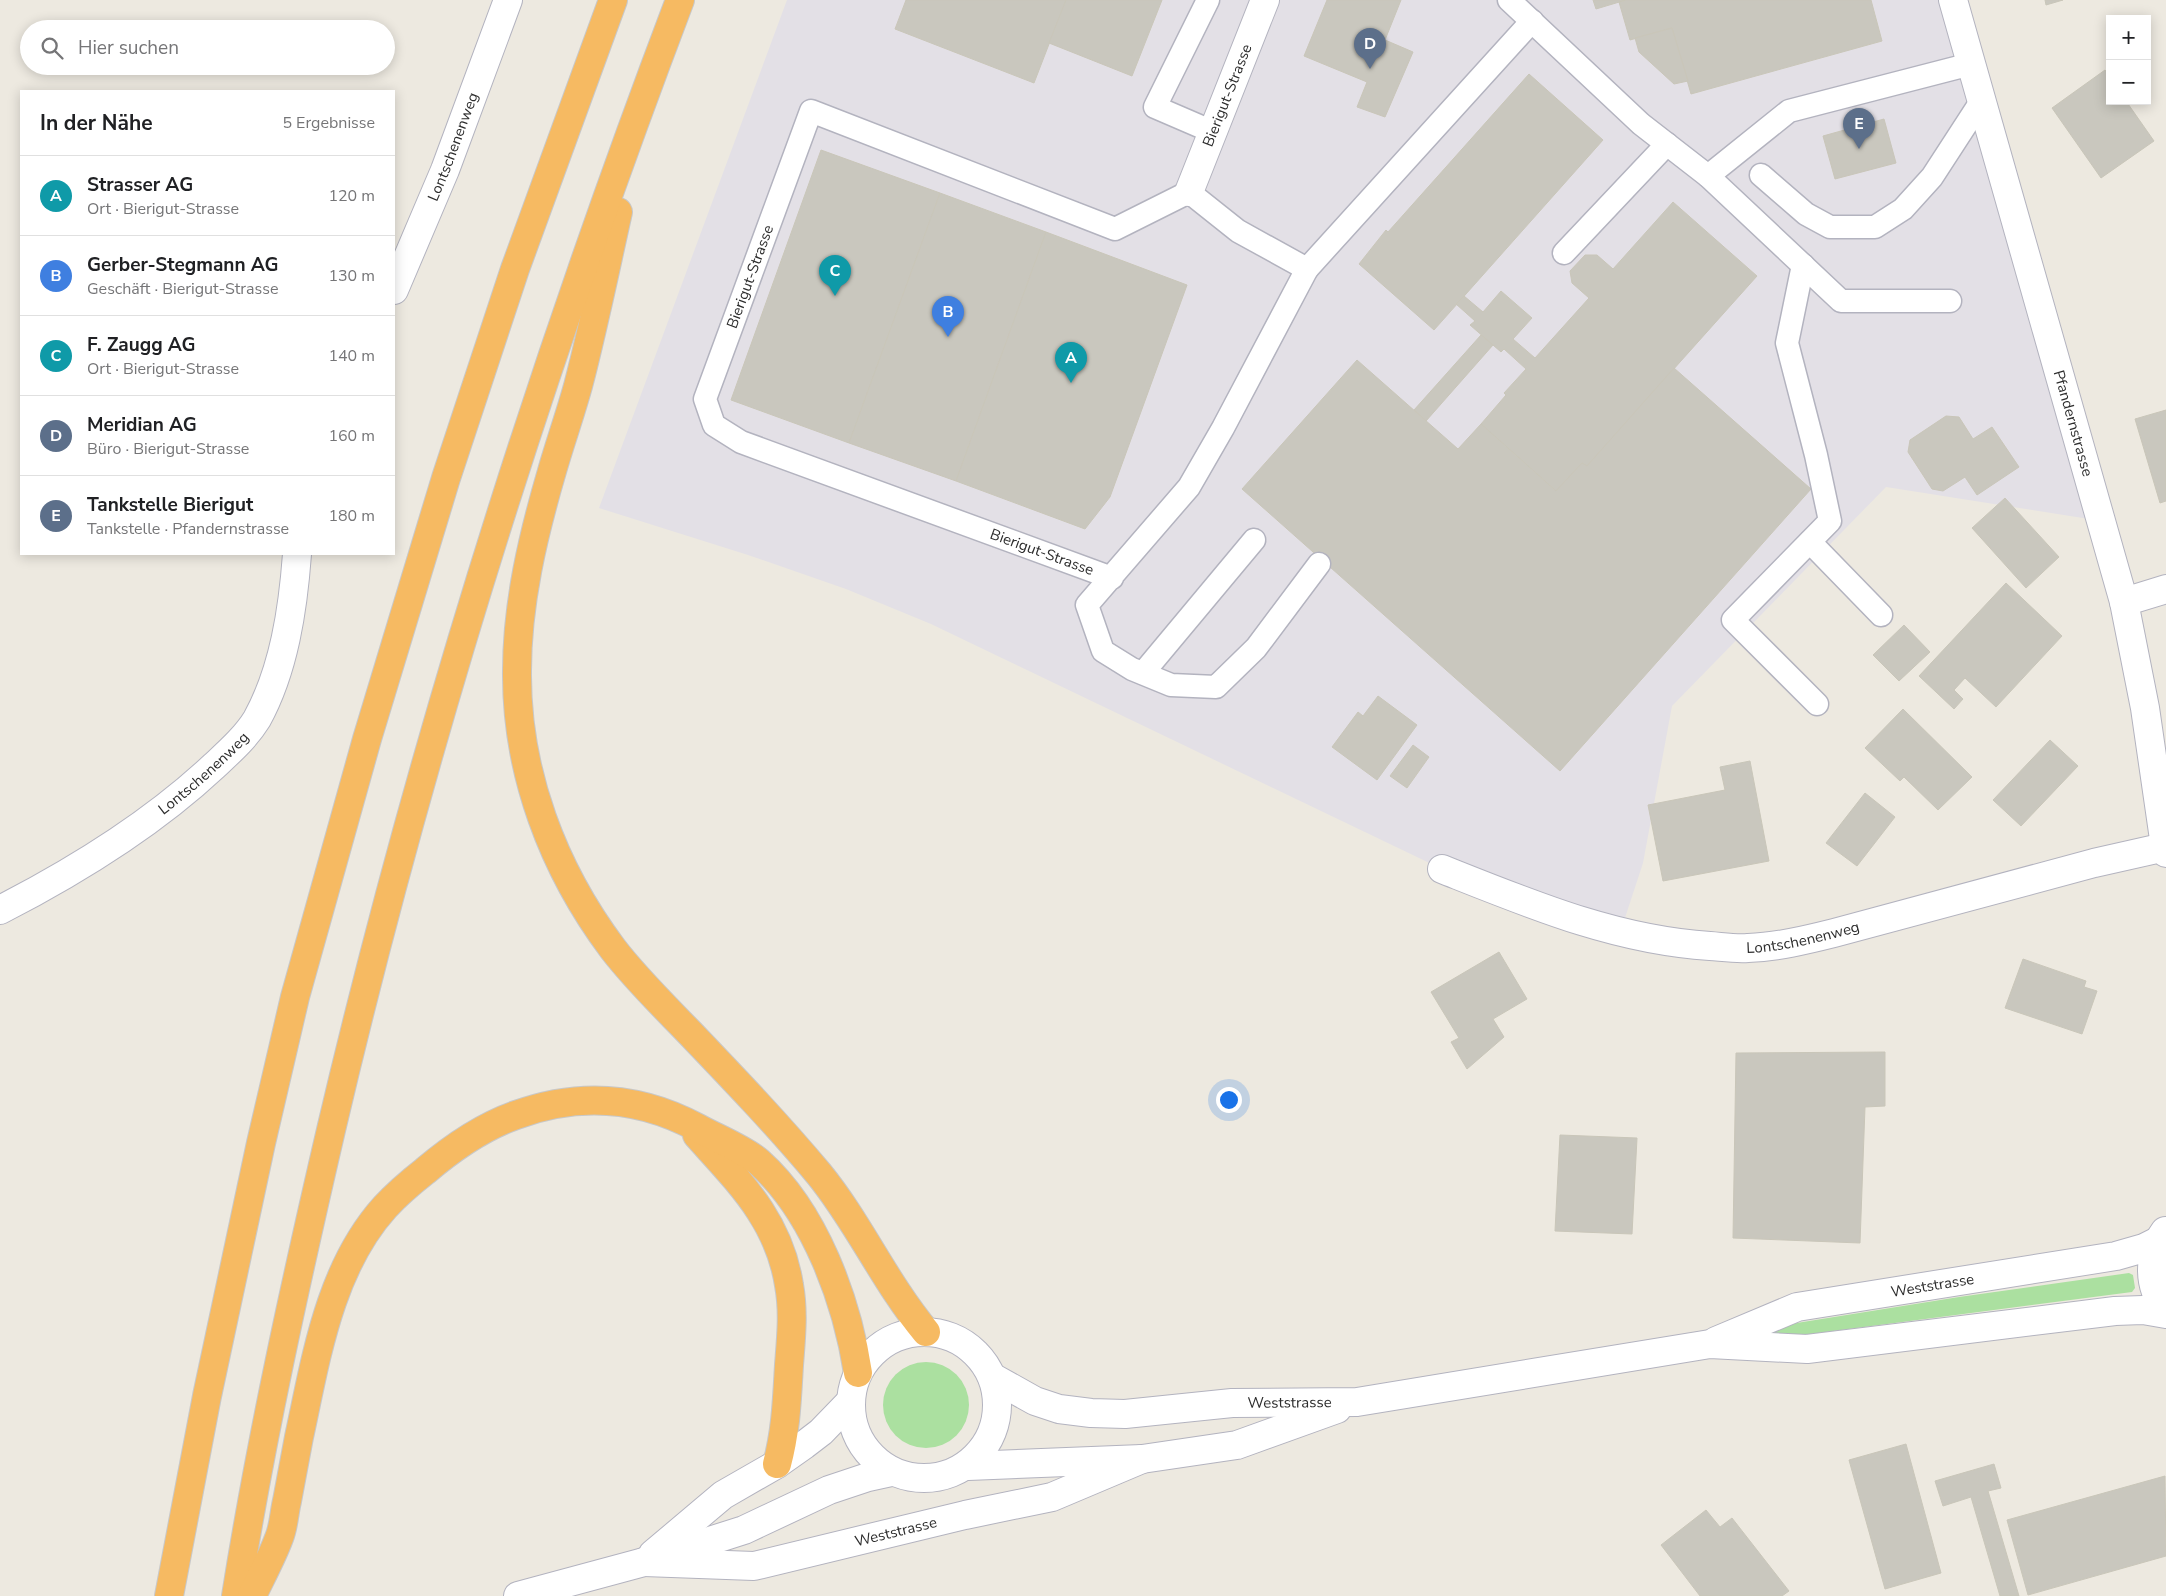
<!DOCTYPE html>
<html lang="de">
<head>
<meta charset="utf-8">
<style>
  body { margin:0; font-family:"Nunito Sans",sans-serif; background:#f2f2f2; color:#202124 }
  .controls { position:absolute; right:15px; top:15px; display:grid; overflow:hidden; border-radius:0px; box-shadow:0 2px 12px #0003 }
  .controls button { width:45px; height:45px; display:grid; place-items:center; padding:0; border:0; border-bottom:1px solid #e0e0e0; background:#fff; color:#202124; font:25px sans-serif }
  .you { position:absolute; left:1228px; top:1099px; width:18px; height:18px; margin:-12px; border:4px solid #fff; border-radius:50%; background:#1a73e8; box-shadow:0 0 0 8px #1a73e833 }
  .badge { display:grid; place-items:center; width:32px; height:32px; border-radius:50%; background:#494ef0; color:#fff; font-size:16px; font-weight:700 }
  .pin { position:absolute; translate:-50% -41px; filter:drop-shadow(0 1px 2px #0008) }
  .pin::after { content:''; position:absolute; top:26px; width:18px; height:15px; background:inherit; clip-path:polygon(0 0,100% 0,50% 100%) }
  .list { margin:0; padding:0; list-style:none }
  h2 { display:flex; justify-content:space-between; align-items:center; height:65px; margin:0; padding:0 20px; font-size:21px }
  h2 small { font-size:16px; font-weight:400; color:#757577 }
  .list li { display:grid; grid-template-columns:32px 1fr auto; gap:15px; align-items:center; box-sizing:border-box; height:80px; padding:0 20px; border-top:1px solid #e0e0e0 }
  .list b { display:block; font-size:19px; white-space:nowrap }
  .list p { margin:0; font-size:16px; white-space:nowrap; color:#757577 }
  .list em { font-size:16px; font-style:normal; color:#757577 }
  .icon { flex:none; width:28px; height:28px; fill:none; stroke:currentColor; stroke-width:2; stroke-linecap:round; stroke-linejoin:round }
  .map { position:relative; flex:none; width:2166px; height:1596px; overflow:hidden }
  .search { position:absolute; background:#fff; box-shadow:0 2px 12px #0003; left:20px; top:20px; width:375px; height:55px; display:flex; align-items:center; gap:12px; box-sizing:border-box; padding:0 18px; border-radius:28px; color:#757577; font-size:19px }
  .panel { position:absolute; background:#fff; box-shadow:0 2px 12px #0003; left:20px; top:90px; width:375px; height:465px; border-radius:0px }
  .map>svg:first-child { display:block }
  .industrial { fill:#e3e0e6 }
  .green { fill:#abe0a0 }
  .building { fill:#c9c7be; stroke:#c9c6b9 }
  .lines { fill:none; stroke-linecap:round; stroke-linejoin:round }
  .service-casing { stroke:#b3b3bf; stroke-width:25 }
  .minor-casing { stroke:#b3b3bf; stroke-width:30 }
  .secondary-casing { stroke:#b3b3bf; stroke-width:30 }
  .motorway-casing { stroke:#c8c8c8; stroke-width:30 }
  .service { stroke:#fff; stroke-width:22 }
  .minor { stroke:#fff; stroke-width:28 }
  .secondary { stroke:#fff; stroke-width:28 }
  .motorway { stroke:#f6ba62; stroke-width:28 }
  .labels { text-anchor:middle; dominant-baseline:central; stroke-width:4; stroke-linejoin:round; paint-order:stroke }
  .street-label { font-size:15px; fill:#2c2c2c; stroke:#fff }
</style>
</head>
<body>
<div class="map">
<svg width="2166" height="1596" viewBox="0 0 2166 1596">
  <rect width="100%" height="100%" fill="#ede9e0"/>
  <!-- industrial -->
  <path class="industrial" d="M787,0H1953L2102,521L1886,487L1672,706L1643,863L1620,933L1442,869L931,624L846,589L748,555L599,508Z"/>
  <!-- green -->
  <g class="green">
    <path d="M2129,1273L2133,1275L2135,1288L2132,1292L1756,1341L1753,1330L1959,1297Z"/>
    <circle cx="926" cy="1405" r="43"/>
  </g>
  <!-- building -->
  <g class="building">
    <path d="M906,0H1066L1034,83L895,29Z"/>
    <path d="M1066,0H1162L1132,76L1049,43Z"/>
    <path d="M1327,0H1401L1385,40L1413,52L1385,117L1357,107L1367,82L1304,56Z"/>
    <path d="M1593,0H1626L1596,9Z"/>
    <path d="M1626,0H1871L1882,41L1691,94L1672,28L1630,40L1619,2Z"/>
    <path d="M2045,0H2063L2046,5Z"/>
    <path d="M1672,28L1688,81L1674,84L1639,52L1635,38Z"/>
    <path d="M2105,70L2110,77V101H2126L2154,141L2101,178L2052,108Z"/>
    <path d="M1529,74L1603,140L1434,330L1359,264L1386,230L1388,232Z"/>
    <path d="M1884,119L1896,163L1835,179L1823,136Z"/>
    <path d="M821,150L940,193L849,443L731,400Z"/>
    <path d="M940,193L1046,232L956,481L849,443Z"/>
    <path d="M1673,202L1757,276L1587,466L1582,463L1556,491L1481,424L1506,395L1504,393L1526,369L1504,349L1501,352L1470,325L1475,321L1456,304L1464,296L1483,312L1501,291L1532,318L1513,339L1535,358L1589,298L1572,283L1570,271L1585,255H1597L1613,269Z"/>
    <path d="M1046,232L1187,285L1110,497L1085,529L956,481Z"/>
    <path d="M1481,335L1493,345L1426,421L1414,410Z"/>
    <path d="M1357,360L1458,449L1481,424L1556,491L1582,463L1587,466L1674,368L1811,489L1560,771L1242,489Z"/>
    <path d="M2166,410V501L2160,503L2135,419Z"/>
    <path d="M1946,416L1959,417L1973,439L1992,427L2019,467L1977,495L1965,477L1943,491L1932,489L1908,452L1910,440Z"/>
    <path d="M2005,498L2059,557L2026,588L1972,528Z"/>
    <path d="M2006,583L2062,636L1996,707L1965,678L1954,690L1963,699L1954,709L1919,676Z"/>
    <path d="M1904,625L1930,652L1899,681L1873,655Z"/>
    <path d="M1378,696L1417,725L1377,780L1332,747L1358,712L1363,716Z"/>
    <path d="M1903,709L1972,777L1938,810L1904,777L1900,781L1865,748Z"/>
    <path d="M2050,740L2078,766L2021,826L1993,800Z"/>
    <path d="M1413,745L1429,757L1407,788L1390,776Z"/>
    <path d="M1750,761L1769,861L1663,881L1648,805L1725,790L1720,767Z"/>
    <path d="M1865,793L1895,817L1857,866L1826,843Z"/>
    <path d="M1499,952L1527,999L1493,1019L1504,1037L1467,1069L1451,1042L1459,1038L1431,992Z"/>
    <path d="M2023,959L2086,981L2084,987L2097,991L2082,1034L2005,1008Z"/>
    <path d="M1885,1052V1106L1865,1107L1860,1243L1733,1238L1736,1053Z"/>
    <path d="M1560,1135L1637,1138L1632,1234L1555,1231Z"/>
    <path d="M1906,1444L1941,1573L1885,1589L1849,1460Z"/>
    <path d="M1994,1464L2001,1488L1988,1491L2019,1596H2000L1971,1497L1943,1506L1935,1481Z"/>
    <path d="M2165,1476L2166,1556L2028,1595L2007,1520Z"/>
    <path d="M1706,1510L1720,1527L1732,1518L1789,1591L1782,1596H1700L1661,1545Z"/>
  </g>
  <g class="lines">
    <defs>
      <g id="service">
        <path d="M1208,0L1155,107L1213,132"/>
        <path d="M1509,0L1641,124L1708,176L1789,111L1971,64"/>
        <path d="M1761,175L1806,214L1830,227H1875L1903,209L1932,177L1982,100"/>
        <path d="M1708,176L1841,301H1950"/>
        <path d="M1564,253L1667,144"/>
        <path d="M1803,265L1787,343L1816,455L1830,521L1733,620L1817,704"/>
        <path d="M1307,269L1532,21"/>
        <path d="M1810,542L1881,615"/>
        <path id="s1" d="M1112,578L741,442L714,425L705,399L811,111L1115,229L1189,192L1238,231L1307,269L1223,428L1189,487L1087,605L1103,651L1132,669L1171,685L1216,687L1256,648L1319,564"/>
        <path d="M1143,673L1254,540"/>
      </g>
      <g id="minor">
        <path id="s2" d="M1189,192L1265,0"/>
        <path id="s3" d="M394,290L445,170L508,0"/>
        <path d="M2124,602L2166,589"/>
        <path id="s4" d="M1442,869C1530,904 1615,940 1710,946C1723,947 1736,949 1748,948C1777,947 1806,940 1834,933L2094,863L2165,847"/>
        <path id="s5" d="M0,910C76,871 151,825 214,766C229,752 246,737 257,719C284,670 293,609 297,554"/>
      </g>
      <g id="secondary">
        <path id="s6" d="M1953,0L2124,602L2145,708L2166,853"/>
        <path d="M2165,1231C2147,1256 2148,1286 2166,1310"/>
        <circle cx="924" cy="1405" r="73"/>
        <path id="s7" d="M1716,1341L1797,1307L2116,1256L2144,1248L2158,1241"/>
        <path id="s8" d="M992,1377L1035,1401L1059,1409L1091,1413L1125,1414L1232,1403L1357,1402L1710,1344L1807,1349L2115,1311L2143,1310L2166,1314"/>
        <path d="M968,1466L1142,1459L1237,1445L1337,1409"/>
        <path d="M653,1554L723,1495L777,1464L804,1445L821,1432L851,1401"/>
        <path id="s9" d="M644,1562L754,1566L965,1515L1052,1497L1142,1459"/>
        <path d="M518,1596L644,1562L744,1530L829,1490L868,1477L891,1472"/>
      </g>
      <g id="motorway">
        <path d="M618,212C605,270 593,329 578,386C570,415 560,443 552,471C533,536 517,603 517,671C516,772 553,869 613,949C636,979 664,1006 690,1033C734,1079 778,1125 819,1174C859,1223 885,1283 926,1332"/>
        <path d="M697,1135C739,1182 779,1220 789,1285C794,1312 791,1339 789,1365C787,1399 786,1431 777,1464"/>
        <path d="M169,1596L207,1396L261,1143L295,997L367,739L446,478L515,269L613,0"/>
        <path d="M236,1596C261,1439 295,1285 331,1130C421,746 540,369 680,0"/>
        <path d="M252,1596C261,1577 272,1557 279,1538C284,1526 284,1513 287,1501C291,1479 295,1458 299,1437C316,1359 329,1269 385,1207C397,1194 411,1182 425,1171C452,1148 482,1127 516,1115C579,1092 639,1096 698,1128C716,1138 744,1149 759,1162C815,1212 847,1301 858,1373"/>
      </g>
    </defs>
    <!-- service casing -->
    <use href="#service" class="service-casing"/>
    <!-- minor casing -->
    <use href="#minor" class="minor-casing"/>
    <!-- secondary casing -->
    <use href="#secondary" class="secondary-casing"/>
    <!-- motorway casing -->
    <use href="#motorway" class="motorway-casing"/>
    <!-- service -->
    <use href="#service" class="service"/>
    <!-- minor -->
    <use href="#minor" class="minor"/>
    <!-- secondary -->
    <use href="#secondary" class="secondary"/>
    <!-- motorway -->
    <use href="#motorway" class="motorway"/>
  </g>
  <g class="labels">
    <!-- street labels -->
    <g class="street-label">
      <text stroke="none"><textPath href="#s2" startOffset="104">Bierigut-Strasse</textPath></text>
      <text stroke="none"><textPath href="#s3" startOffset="155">Lontschenenweg</textPath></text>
      <text stroke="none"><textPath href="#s1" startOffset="585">Bierigut-Strasse</textPath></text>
      <text stroke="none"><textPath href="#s6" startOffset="440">Pfandernstrasse</textPath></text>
      <text transform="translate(1042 552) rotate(20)">Bierigut-Strasse</text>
      <text stroke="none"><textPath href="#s5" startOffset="246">Lontschenenweg</textPath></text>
      <text stroke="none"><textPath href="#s4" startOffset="374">Lontschenenweg</textPath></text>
      <text stroke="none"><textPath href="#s7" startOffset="225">Weststrasse</textPath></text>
      <text stroke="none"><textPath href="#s8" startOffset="306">Weststrasse</textPath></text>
      <text stroke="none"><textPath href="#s9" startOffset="256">Weststrasse</textPath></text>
    </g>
  </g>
</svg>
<div class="controls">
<button>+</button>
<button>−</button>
</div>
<div class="you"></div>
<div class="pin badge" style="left:1071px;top:383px;background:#0f9aa8">A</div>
<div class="pin badge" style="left:948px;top:337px;background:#3f7fe0">B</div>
<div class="pin badge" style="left:835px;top:296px;background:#0f9aa8">C</div>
<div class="pin badge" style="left:1370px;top:69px;background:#5c6f8a">D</div>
<div class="pin badge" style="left:1859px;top:149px;background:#5c6f8a">E</div>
<div class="search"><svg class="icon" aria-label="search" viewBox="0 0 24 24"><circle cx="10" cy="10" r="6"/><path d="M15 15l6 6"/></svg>Hier suchen</div>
<section class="panel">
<h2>In der Nähe<small>5 Ergebnisse</small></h2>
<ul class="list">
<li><span class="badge" style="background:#0f9aa8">A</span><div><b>Strasser AG</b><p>Ort · Bierigut-Strasse</p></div><em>120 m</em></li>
<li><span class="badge" style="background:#3f7fe0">B</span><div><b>Gerber-Stegmann AG</b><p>Geschäft · Bierigut-Strasse</p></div><em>130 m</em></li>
<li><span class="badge" style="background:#0f9aa8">C</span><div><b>F. Zaugg AG</b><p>Ort · Bierigut-Strasse</p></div><em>140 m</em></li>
<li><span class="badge" style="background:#5c6f8a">D</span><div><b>Meridian AG</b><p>Büro · Bierigut-Strasse</p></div><em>160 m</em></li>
<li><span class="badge" style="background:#5c6f8a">E</span><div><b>Tankstelle Bierigut</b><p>Tankstelle · Pfandernstrasse</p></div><em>180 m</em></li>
</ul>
</section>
</div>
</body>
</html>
